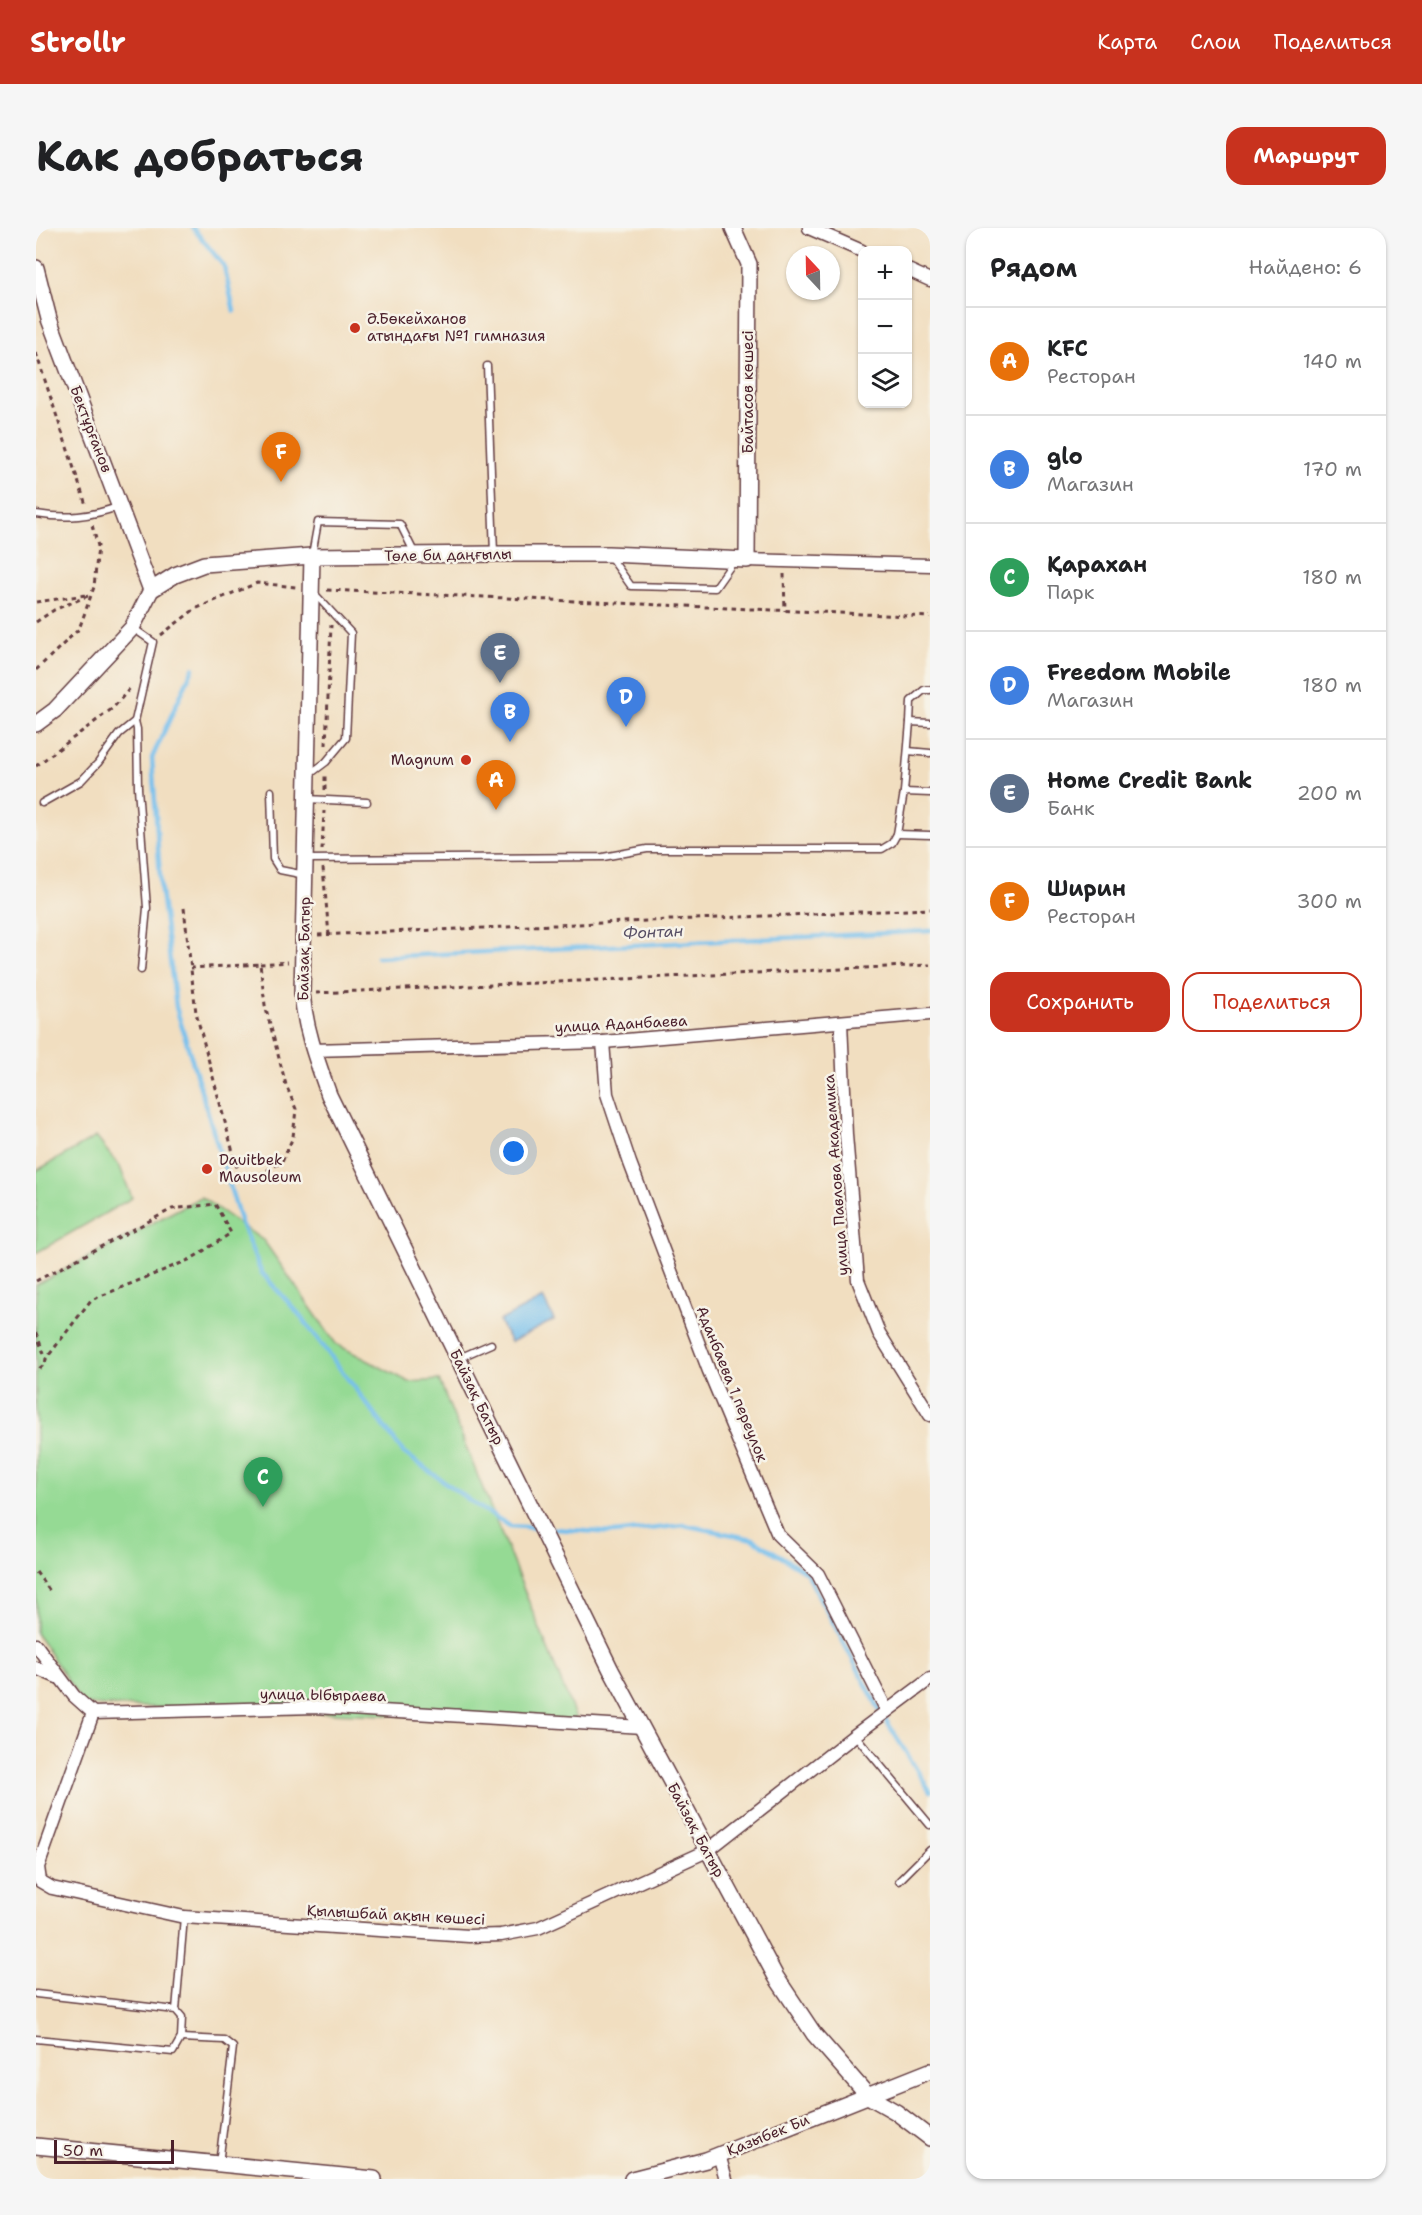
<!DOCTYPE html>
<html lang="ru">
<head>
<meta charset="utf-8">
<style>
  body { margin:0; font-family:"Shantell Sans",sans-serif; background:#f6f6f6; color:#202124 }
  .controls { position:absolute; right:18px; top:18px; display:grid; overflow:hidden; border-radius:12px; box-shadow:0 2px 4px #0004 }
  .controls button { width:54px; height:54px; display:grid; place-items:center; padding:0; border:0; border-bottom:2px solid #e0e0e0; background:#fff; color:#202124; font:30px sans-serif }
  .compass { position:absolute; left:750px; top:18px; width:54px; height:54px; border-radius:50%; background:#fff; box-shadow:0 2px 4px #0004; rotate:338deg }
  .scale { position:absolute; left:18px; bottom:15px; width:120px; box-sizing:border-box; padding-left:6px; border:3px solid #4a1f2b; border-top:0; font-size:16px; line-height:21px; white-space:nowrap; color:#4a1f2b; -webkit-text-stroke:4px #f7f3e8; paint-order:stroke }
  .you { position:absolute; left:478px; top:924px; width:21px; height:21px; margin:-15px; border:4px solid #fff; border-radius:50%; background:#1a73e8; box-shadow:0 0 0 9px #1a73e833 }
  .badge { display:grid; place-items:center; width:39px; height:39px; border-radius:50%; background:#c8321e; color:#fff; font-size:20px; font-weight:700 }
  .pin { position:absolute; translate:-50% -50px; filter:drop-shadow(0 2px 3px #0008) }
  .pin::after { content:''; position:absolute; top:32px; width:21px; height:18px; background:inherit; clip-path:polygon(0 0,100% 0,50% 100%) }
  .list { margin:0; padding:0; list-style:none }
  h2 { display:flex; justify-content:space-between; align-items:center; height:78px; margin:0; padding:0 24px; font-size:26px }
  h2 small { font-size:20px; font-weight:400; color:#757577 }
  .list li { display:grid; grid-template-columns:39px 1fr auto; gap:18px; align-items:center; box-sizing:border-box; height:108px; padding:0 24px; border-top:2px solid #e0e0e0 }
  .list b { display:block; font-size:22px; white-space:nowrap }
  .list p { margin:0; font-size:20px; white-space:nowrap; color:#757577 }
  .list em { font-size:20px; font-style:normal; color:#757577 }
  .actions { display:flex; gap:12px; padding:18px 24px }
  .actions a { flex:1; padding:14px 0; border:2px solid #c8321e; border-radius:18px; text-align:center; font-size:21px; color:#c8321e }
  .actions .main { background:#c8321e; color:#fff }
  .icon { flex:none; width:33px; height:33px; fill:none; stroke:currentColor; stroke-width:2; stroke-linecap:round; stroke-linejoin:round }
  .map { position:relative; flex:none; width:894px; height:1951px; overflow:hidden; border-radius:18px }
  header { display:flex; align-items:center; gap:36px; box-sizing:border-box; height:84px; padding:0 30px; background:#c8321e; color:#fff }
  header strong { font-size:28px }
  nav { display:flex; gap:33px; margin-inline-start:auto; font-size:21px }
  .intro { display:flex; align-items:center; justify-content:space-between; box-sizing:border-box; height:144px; padding:0 36px }
  h1 { margin:0; font-size:42px }
  .button { padding:15px 27px; border-radius:18px; background:#c8321e; color:#fff; font-size:21px; font-weight:700 }
  main { display:flex; gap:36px; padding:0 36px }
  aside { flex:1; background:#fff; border-radius:18px; box-shadow:0 2px 4px #0004 }
  .map>svg:first-child { display:block }
  .green { fill:#95da94; stroke:#707c60; stroke-width:1.5 }
  .water { fill:#75bfed; stroke:#606f8c; stroke-width:1.5 }
  .lines { fill:none; stroke-linecap:round; stroke-linejoin:round }
  .stream { stroke:#75bfed; stroke-width:4.5 }
  .service-casing { stroke:#633c41; stroke-width:9 }
  .minor-casing { stroke:#633c41; stroke-width:15 }
  .tertiary-casing { stroke:#633c41; stroke-width:18 }
  .path { stroke:#633c41; stroke-width:3; stroke-dasharray:4.5 4.5; stroke-linecap:butt }
  .service { stroke:#fff; stroke-width:6 }
  .minor { stroke:#fff; stroke-width:12 }
  .tertiary { stroke:#fff; stroke-width:15 }
  .poi-dot { fill:#c8321e; stroke:#f7f3e8; stroke-width:2 }
  .labels { text-anchor:middle; dominant-baseline:central; stroke-width:5; stroke-linejoin:round; paint-order:stroke }
  .poi-label { font-size:15px; fill:#4a1f2b; stroke:#f7f3e8; text-anchor:start }
  .street-label { font-size:15px; fill:#4a1f2b; stroke:#f7f3e8 }
  .water-label { font-size:16px; font-style:italic; fill:#574f65; stroke:#f7f3e8 }
</style>
</head>
<body>
<header>
<strong>Strollr</strong>
<nav><a>Карта</a><a>Слои</a><a>Поделиться</a></nav>
</header>
<div class="intro"><h1>Как добраться</h1><a class="button">Маршрут</a></div>
<main>
<div class="map">
<svg width="894" height="1951" viewBox="0 0 894 1951">
  <rect width="100%" height="100%" fill="#f7f3e8"/>
  <filter id="ink" filterUnits="userSpaceOnUse"><feTurbulence type="fractalNoise" baseFrequency=".0167" numOctaves="2"/><feDisplacementMap in="SourceGraphic" scale="12" xChannelSelector="R" yChannelSelector="G"/><feConvolveMatrix kernelMatrix="1 2 1 2 8 2 1 2 1" color-interpolation-filters="sRGB"/></filter>
  <filter id="wash" filterUnits="userSpaceOnUse"><feTurbulence type="fractalNoise" baseFrequency=".008" numOctaves="4" result="noise"/><feDisplacementMap in="SourceGraphic" scale="24" xChannelSelector="R" yChannelSelector="G"/><feGaussianBlur stdDeviation="1.35" result="paint"/><feColorMatrix in="noise" values="0 0 0 0 0 0 0 0 0 0 0 0 0 0 0 0 0 1.4 0 .05"/><feComposite in="paint" operator="in"/></filter>
  <g filter="url(#wash)">
    <rect width="100%" height="100%" fill="#f1dec0"/>
    <!-- green -->
    <g class="green">
      <path d="M60,909L84,939L96,970L0,1025V943Z"/>
      <path d="M165,969L228,1013L300,1116L373,1154L403,1152L541,1493L48,1477L0,1405V1057Z"/>
    </g>
    <!-- water -->
    <path class="water" d="M507,1070L518,1092L475,1114L463,1093Z"/>
    <g class="lines">
      <!-- stream -->
      <g class="stream">
        <path d="M157,0L188,38L198,83"/>
        <path d="M157,440L116,530L125,664L140,779L205,995L225,1044L262,1085L368,1225L443,1279L474,1298L578,1305L648,1297L717,1311L770,1344L843,1481L894,1563"/>
        <path d="M341,729L894,703"/>
      </g>
    </g>
  </g>
  <g filter="url(#ink)">
    <g class="lines">
      <defs>
        <g id="service">
          <path d="M451,138L458,325"/>
          <path d="M0,286C31,291 54,289 84,278"/>
          <path d="M276,327L282,294L364,296L379,326"/>
          <path d="M573,327L595,358L679,360L698,333"/>
          <path d="M97,400L117,414L99,493L101,501L102,560L111,680L105,742"/>
          <path d="M874,494L875,473L888,462H894"/>
          <path d="M872,523L894,525"/>
          <path d="M274,546L290,534L310,510L315,405L277,364"/>
          <path d="M235,563L237,631L244,642L269,647"/>
          <path d="M868,564L894,565"/>
          <path d="M271,571L331,574"/>
          <path d="M6,575L45,553L62,535L83,506L99,493"/>
          <path d="M861,606L894,607"/>
          <path d="M270,631L567,629L611,621H846L856,615L861,606L868,564L874,494L894,495"/>
          <path d="M423,1130L455,1116"/>
          <path d="M819,1507L894,1597"/>
          <path d="M863,1653L894,1622"/>
          <path d="M0,1766L140,1782L146,1789L145,1810L137,1824L0,1811"/>
          <path d="M140,1782L148,1689"/>
          <path d="M145,1810L188,1812L197,1819L183,1936"/>
        </g>
        <g id="minor">
          <path d="M773,0L826,23"/>
          <path d="M872,42L894,52"/>
          <path d="M711,332L894,337"/>
          <path d="M805,794L810,907L822,1052L843,1105L894,1187"/>
          <path d="M567,814L571,866L594,935L673,1143L742,1307L782,1346L851,1483"/>
          <path d="M277,822L567,814L894,786"/>
          <path d="M0,1417L38,1468L57,1485L280,1479L606,1499"/>
          <path d="M0,1440L21,1449"/>
          <path d="M57,1485L2,1639L4,1653L16,1660L148,1689L433,1708L465,1707L502,1700L671,1623L819,1507L894,1451"/>
          <path d="M683,1927L690,1951"/>
        </g>
        <g id="tertiary">
          <path d="M0,40L13,91L115,362"/>
          <path d="M276,328L266,765C269,801 281,833 293,867L575,1442L740,1749L778,1806L832,1868L860,1884L894,1910"/>
          <path d="M0,496L19,482L96,400L115,362L139,347L168,336L276,328L458,326H572L711,332L713,36L697,0"/>
          <path d="M0,1918L338,1951"/>
          <path d="M596,1951L670,1932L894,1843"/>
        </g>
      </defs>
      <!-- service casing -->
      <use href="#service" class="service-casing"/>
      <!-- minor casing -->
      <use href="#minor" class="minor-casing"/>
      <!-- tertiary casing -->
      <use href="#tertiary" class="tertiary-casing"/>
      <!-- path -->
      <g class="path">
        <path d="M0,125L50,277"/>
        <path d="M748,346L749,383"/>
        <path d="M291,362L894,389"/>
        <path d="M0,374L50,367"/>
        <path d="M0,394L18,382L54,367"/>
        <path d="M125,407L159,381L221,355L260,359"/>
        <path d="M0,442L43,401L58,359L62,318L56,297"/>
        <path d="M290,517L295,397"/>
        <path d="M0,538L77,480L95,459"/>
        <path d="M289,562V547"/>
        <path d="M286,622L288,583"/>
        <path d="M287,640L293,707"/>
        <path d="M148,680L160,785L203,947L212,953L246,934L257,909L260,881L250,857L229,777L224,736L155,740"/>
        <path d="M282,707L894,681"/>
        <path d="M224,736L252,734"/>
        <path d="M280,765L894,737"/>
        <path d="M0,1053L136,981L179,976L195,1005L155,1031L55,1072L10,1131L9,1136L0,1143"/>
        <path d="M0,1105L10,1131"/>
        <path d="M0,1344L14,1363"/>
      </g>
      <!-- service -->
      <use href="#service" class="service"/>
      <!-- minor -->
      <use href="#minor" class="minor"/>
      <!-- tertiary -->
      <use href="#tertiary" class="tertiary"/>
    </g>
  </g>
  <!-- markers -->
  <g class="poi-dot">
    <circle cx="319" cy="100" r="6"/>
    <circle cx="430" cy="532" r="6"/>
    <circle cx="171" cy="941" r="6"/>
  </g>
  <g class="labels">
    <!-- poi labels -->
    <g class="poi-label">
      <text x="331" y="91">Ә.Бөкейханов<tspan x="331" dy="17">атындағы №1 гимназия</tspan></text>
      <text x="418" y="532" text-anchor="end">Magnum</text>
      <text x="183" y="932">Dauitbek<tspan x="183" dy="17">Mausoleum</tspan></text>
    </g>
    <!-- street labels -->
    <g class="street-label">
      <text transform="translate(712 164) rotate(-90)">Байтасов көшесі</text>
      <text transform="translate(55 201) rotate(69)">Бектұрғанов</text>
      <text transform="translate(412 327) rotate(-1)">Төле би даңғылы</text>
      <text transform="translate(268 721) rotate(-89)">Байзақ Батыр</text>
      <text transform="translate(585 796) rotate(-3)">улица Аданбаева</text>
      <text transform="translate(800 947) rotate(-94)">улица Павлова Академика</text>
      <text transform="translate(696 1156) rotate(68)">Аданбаева 1 переулок</text>
      <text transform="translate(441 1169) rotate(64)">Байзақ Батыр</text>
      <text transform="translate(287 1467) rotate(1)">улица Ыбыраева</text>
      <text transform="translate(660 1602) rotate(62)">Байзақ Батыр</text>
      <text transform="translate(360 1687) rotate(3)">Қылышбай ақын көшесі</text>
      <text transform="translate(732 1907) rotate(-22)">Қазыбек Би</text>
    </g>
    <!-- water labels -->
    <g class="water-label">
      <text transform="translate(617 704) rotate(-3)">Фонтан</text>
    </g>
  </g>
</svg>
<div class="controls">
<button>+</button>
<button>−</button>
<button><svg class="icon" aria-label="layers" viewBox="0 0 24 24"><path d="M12 4l9 5-9 5-9-5zM3 14l9 5 9-5"/></svg></button>
</div>
<svg class="compass" viewBox="-18 -18 36 36"><path d="M0-13l5 13h-10z" fill="#e53935"/><path d="M0 13l5-13h-10z" fill="#757577"/></svg>
<div class="scale">50 m</div>
<div class="you"></div>
<div class="pin badge" style="left:460px;top:582px;background:#e8710a">A</div>
<div class="pin badge" style="left:474px;top:514px;background:#3f7fe0">B</div>
<div class="pin badge" style="left:227px;top:1279px;background:#2e9e5b">C</div>
<div class="pin badge" style="left:590px;top:499px;background:#3f7fe0">D</div>
<div class="pin badge" style="left:464px;top:455px;background:#5c6f8a">E</div>
<div class="pin badge" style="left:245px;top:254px;background:#e8710a">F</div>
</div>
<aside>
<h2>Рядом<small>Найдено: 6</small></h2>
<ul class="list">
<li><span class="badge" style="background:#e8710a">A</span><div><b>KFC</b><p>Ресторан</p></div><em>140 m</em></li>
<li><span class="badge" style="background:#3f7fe0">B</span><div><b>glo</b><p>Магазин</p></div><em>170 m</em></li>
<li><span class="badge" style="background:#2e9e5b">C</span><div><b>Қарахан</b><p>Парк</p></div><em>180 m</em></li>
<li><span class="badge" style="background:#3f7fe0">D</span><div><b>Freedom Mobile</b><p>Магазин</p></div><em>180 m</em></li>
<li><span class="badge" style="background:#5c6f8a">E</span><div><b>Home Credit Bank</b><p>Банк</p></div><em>200 m</em></li>
<li><span class="badge" style="background:#e8710a">F</span><div><b>Ширин</b><p>Ресторан</p></div><em>300 m</em></li>
</ul>
<div class="actions"><a class="main">Сохранить</a><a>Поделиться</a></div>
</aside>
</main>
</body>
</html>
